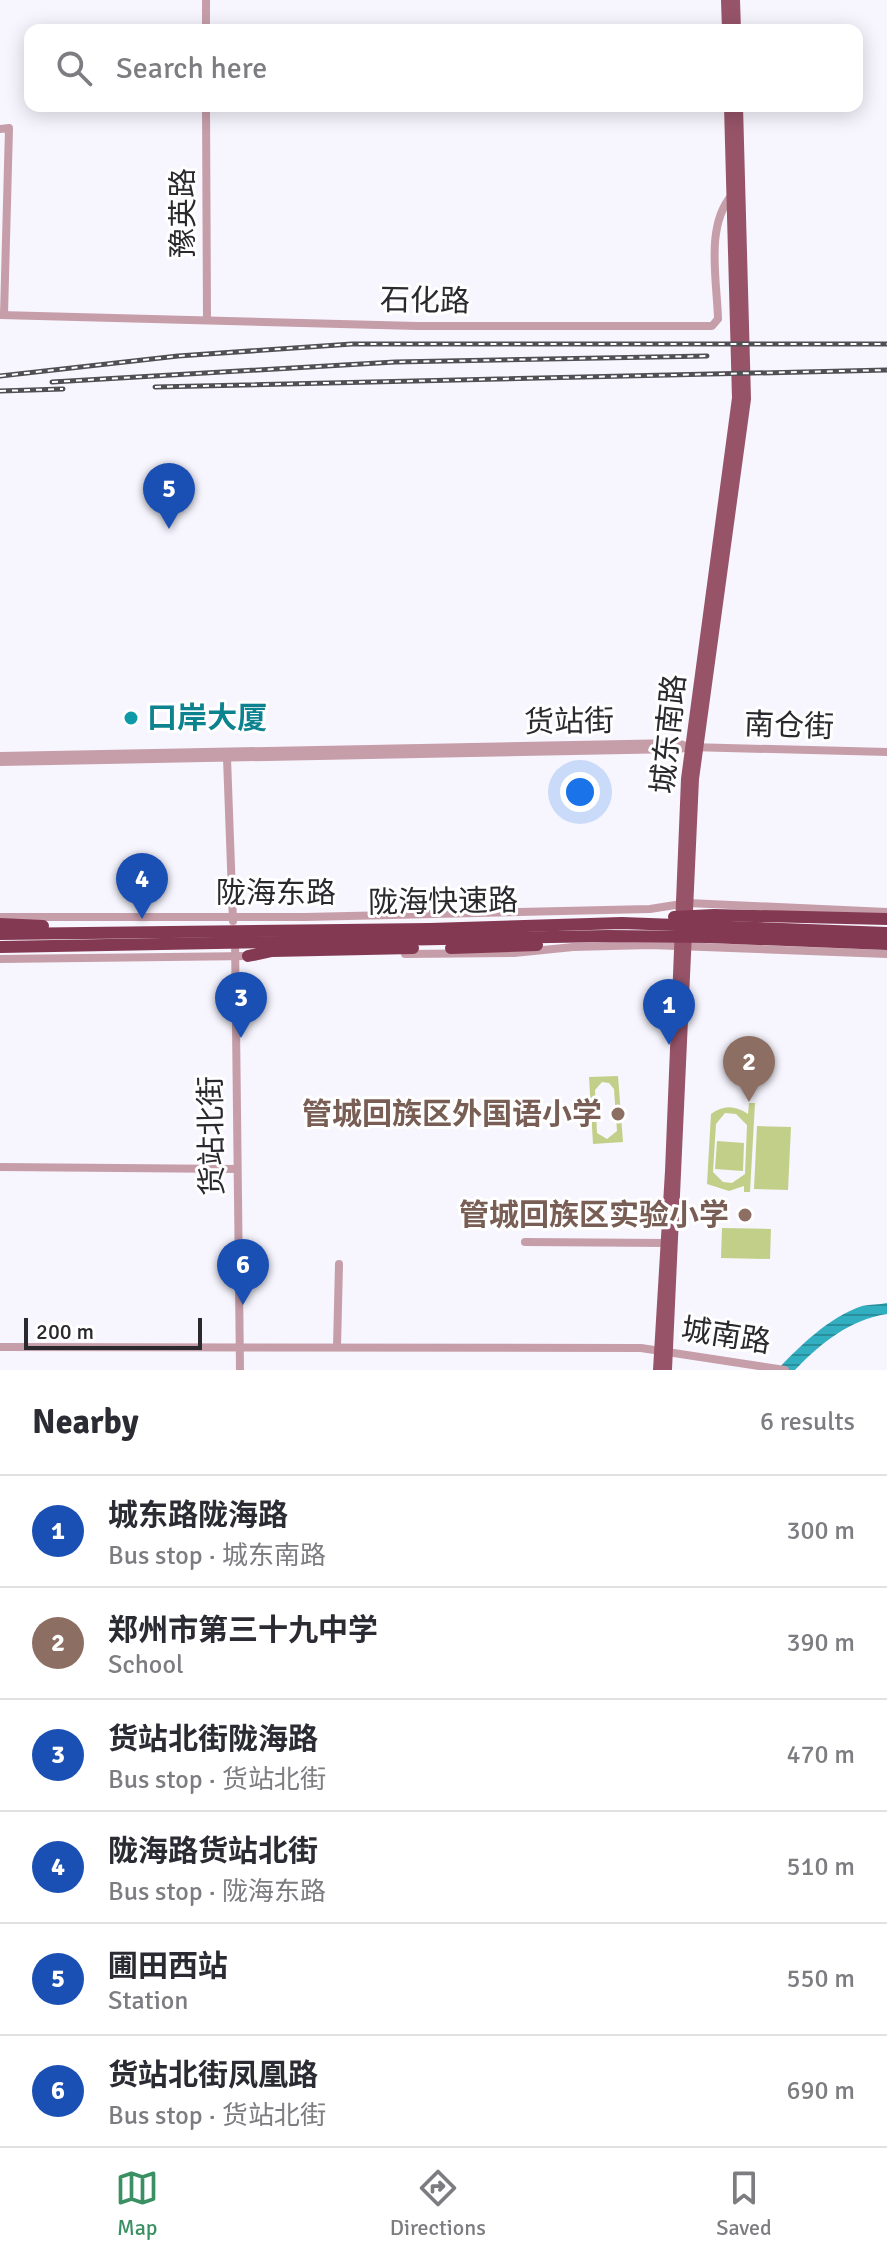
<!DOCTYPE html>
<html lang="en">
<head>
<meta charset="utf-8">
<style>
  body { margin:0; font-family:Signika,"Noto Sans SC",sans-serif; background:#f7f7f7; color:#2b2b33 }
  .scale { position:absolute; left:24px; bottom:20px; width:178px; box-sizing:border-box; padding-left:8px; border:4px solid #2a292e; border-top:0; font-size:22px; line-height:28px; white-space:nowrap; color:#2a292e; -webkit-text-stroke:6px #fff; paint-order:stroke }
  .you { position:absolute; left:580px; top:792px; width:28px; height:28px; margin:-20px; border:6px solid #fff; border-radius:50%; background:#1a73e8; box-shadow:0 0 0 12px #1a73e833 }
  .badge { display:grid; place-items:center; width:52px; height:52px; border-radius:50%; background:#3b9063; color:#fff; font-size:26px; font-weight:700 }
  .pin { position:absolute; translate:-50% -66px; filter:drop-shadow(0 2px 4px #0008) }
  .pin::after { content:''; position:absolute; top:42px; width:28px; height:24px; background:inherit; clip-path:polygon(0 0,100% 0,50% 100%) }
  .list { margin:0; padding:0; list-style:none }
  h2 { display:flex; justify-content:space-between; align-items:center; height:104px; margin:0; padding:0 32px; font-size:34px }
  h2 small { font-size:26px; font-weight:400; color:#7c7c81 }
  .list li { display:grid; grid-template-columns:52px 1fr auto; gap:24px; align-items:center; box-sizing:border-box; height:112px; padding:0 32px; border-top:2px solid #e1e1e2 }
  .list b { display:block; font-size:30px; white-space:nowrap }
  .list p { margin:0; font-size:26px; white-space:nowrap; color:#7c7c81 }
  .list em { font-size:26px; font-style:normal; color:#7c7c81 }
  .icon { flex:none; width:44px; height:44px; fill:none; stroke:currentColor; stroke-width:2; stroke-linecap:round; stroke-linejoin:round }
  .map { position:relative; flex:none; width:887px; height:1370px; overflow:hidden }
  .search { position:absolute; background:#fff; box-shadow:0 4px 20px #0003; left:24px; right:24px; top:24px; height:88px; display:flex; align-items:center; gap:20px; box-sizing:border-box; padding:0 28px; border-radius:16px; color:#7c7c81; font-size:30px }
  .sheet { height:776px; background:#fff }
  nav { display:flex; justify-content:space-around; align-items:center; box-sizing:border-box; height:112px; border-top:2px solid #e1e1e2; background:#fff; font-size:22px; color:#7c7c81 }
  nav a { display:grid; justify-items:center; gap:4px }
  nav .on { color:#3b9063 }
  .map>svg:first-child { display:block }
  .pitch { fill:#c2cf89; fill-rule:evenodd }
  .water { fill:url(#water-rules) }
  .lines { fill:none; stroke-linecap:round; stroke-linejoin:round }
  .minor { stroke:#c69ea9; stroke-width:8 }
  .major { stroke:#975469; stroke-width:10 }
  .highway { stroke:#843952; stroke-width:12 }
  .rail-casing { stroke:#504f54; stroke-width:5 }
  .rail { stroke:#fff; stroke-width:2; stroke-dasharray:6; stroke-linecap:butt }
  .culture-dot { fill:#0f9aa8; stroke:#fff; stroke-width:3 }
  .education-dot { fill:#8d6e63; stroke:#fff; stroke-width:3 }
  .labels { text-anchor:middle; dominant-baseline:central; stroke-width:6; stroke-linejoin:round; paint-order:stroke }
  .street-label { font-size:30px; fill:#2a292e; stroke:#fff }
  .culture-label { font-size:30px; font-weight:bold; fill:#0d838f; stroke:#fff; text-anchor:start }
  .education-label { font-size:30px; font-weight:bold; fill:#785e54; stroke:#fff; text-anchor:end }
</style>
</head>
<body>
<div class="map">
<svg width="887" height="1370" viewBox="0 0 887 1370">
  <defs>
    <pattern id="water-rules" width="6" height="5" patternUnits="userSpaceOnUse" patternTransform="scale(2)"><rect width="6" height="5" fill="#31afc0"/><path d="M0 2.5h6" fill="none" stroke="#2a8e9c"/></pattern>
  </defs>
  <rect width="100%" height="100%" fill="#f7f5fe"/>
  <!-- pitch -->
  <g class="pitch">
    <path d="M618,1076L623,1142L593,1144L589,1077ZM602,1082L609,1083L614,1089L617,1131L607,1139L597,1133L595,1090Z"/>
    <path d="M749,1103H755L750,1192H744V1186L729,1191L707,1184L711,1114C723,1105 735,1105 748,1114ZM725,1113L736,1114L747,1125L745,1174L732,1183L723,1182L713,1172L716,1124Z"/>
    <path d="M757,1126L791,1127L788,1190L754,1189Z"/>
    <path d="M717,1141L744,1143L743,1171L715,1169Z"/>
    <path d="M722,1228L771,1229L770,1259L721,1258Z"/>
  </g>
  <!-- water -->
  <path class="water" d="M887,1303V1314C849,1320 821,1343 795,1370H777C800,1346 829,1317 862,1306C870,1304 879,1305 887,1303Z"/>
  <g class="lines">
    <!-- minor -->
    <g class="minor">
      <path d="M206,0V30"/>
      <path d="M206,106L207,320"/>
      <path d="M0,129L9,128L4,315"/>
      <path d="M0,315L417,326H712L718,319C717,280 705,226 732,195"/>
      <path d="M0,756L678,743L688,747"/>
      <path d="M227,758L233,921"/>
      <path d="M0,762L679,749L689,747L887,752"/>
      <path d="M0,917H305L650,909L688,903L887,912"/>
      <path d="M235,939L240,1370"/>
      <path d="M405,954L514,953L573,947L650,945L887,954"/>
      <path d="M0,959L251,956"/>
      <path d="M0,1167L237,1169"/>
      <path d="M525,1242L665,1243"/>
      <path d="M0,1347L641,1348L785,1370"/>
      <path d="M337,1347L339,1264"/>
    </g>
    <!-- major -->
    <g class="major">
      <path d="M726,0L727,30"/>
      <path d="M735,0L736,30"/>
      <path d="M658,1370L670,1171L686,779L737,398L729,106"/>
      <path d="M667,1370L694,779L746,399L738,106"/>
    </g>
    <!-- highway -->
    <g class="highway">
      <path d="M674,917L714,915L887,919"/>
      <path d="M0,924L43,926"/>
      <path d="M0,934L430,929L622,923L887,933"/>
      <path d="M0,947L608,936L709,937L887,944"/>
      <path d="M451,948L537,945"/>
      <path d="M248,956L272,951L413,948"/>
    </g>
    <defs>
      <g id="rail">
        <path d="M0,376L178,356L352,344H887"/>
        <path d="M52,382L395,362L707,356"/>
        <path d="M155,387L887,370"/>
        <path d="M0,391L63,389"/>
      </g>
    </defs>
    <!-- rail casing -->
    <use href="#rail" class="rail-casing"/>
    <!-- rail -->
    <use href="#rail" class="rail"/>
  </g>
  <!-- markers -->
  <circle class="culture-dot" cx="131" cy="718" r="8"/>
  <g class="education-dot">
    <circle cx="618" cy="1114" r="8"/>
    <circle cx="745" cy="1215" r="8"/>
  </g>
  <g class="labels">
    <!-- street labels -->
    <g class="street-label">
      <text transform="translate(183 213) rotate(-90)">豫英路</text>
      <text transform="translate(425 301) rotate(1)">石化路</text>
      <text transform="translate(569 722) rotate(-1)">货站街</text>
      <text transform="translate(789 726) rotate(2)">南仓街</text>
      <text transform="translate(669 734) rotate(-84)">城东南路</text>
      <text x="276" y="893">陇海东路</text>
      <text transform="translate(443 902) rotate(-1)">陇海快速路</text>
      <text transform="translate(212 1136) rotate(-91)">货站北街</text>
      <text transform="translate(726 1336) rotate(9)">城南路</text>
    </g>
    <!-- culture labels -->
    <g class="culture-label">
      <text x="147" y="718">口岸大厦</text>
    </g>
    <!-- education labels -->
    <g class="education-label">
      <text x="602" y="1114">管城回族区外国语小学</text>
      <text x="729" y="1215">管城回族区实验小学</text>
    </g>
  </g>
</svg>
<div class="scale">200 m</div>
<div class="you"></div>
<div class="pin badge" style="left:669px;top:1045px;background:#1a4fb4">1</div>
<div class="pin badge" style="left:749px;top:1102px;background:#8d6e63">2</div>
<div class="pin badge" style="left:241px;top:1038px;background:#1a4fb4">3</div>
<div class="pin badge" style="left:142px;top:919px;background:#1a4fb4">4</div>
<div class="pin badge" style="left:169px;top:529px;background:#1a4fb4">5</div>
<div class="pin badge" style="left:243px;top:1305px;background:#1a4fb4">6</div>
<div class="search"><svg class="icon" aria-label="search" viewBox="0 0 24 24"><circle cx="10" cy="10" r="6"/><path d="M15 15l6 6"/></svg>Search here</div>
</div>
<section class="sheet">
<h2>Nearby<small>6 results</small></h2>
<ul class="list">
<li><span class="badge" style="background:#1a4fb4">1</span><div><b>城东路陇海路</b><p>Bus stop · 城东南路</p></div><em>300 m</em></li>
<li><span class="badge" style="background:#8d6e63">2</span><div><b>郑州市第三十九中学</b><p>School</p></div><em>390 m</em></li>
<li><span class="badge" style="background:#1a4fb4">3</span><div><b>货站北街陇海路</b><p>Bus stop · 货站北街</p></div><em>470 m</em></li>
<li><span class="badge" style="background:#1a4fb4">4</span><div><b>陇海路货站北街</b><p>Bus stop · 陇海东路</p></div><em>510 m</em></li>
<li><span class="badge" style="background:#1a4fb4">5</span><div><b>圃田西站</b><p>Station</p></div><em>550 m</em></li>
<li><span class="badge" style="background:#1a4fb4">6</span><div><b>货站北街凤凰路</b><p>Bus stop · 货站北街</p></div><em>690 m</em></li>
</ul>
</section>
<nav>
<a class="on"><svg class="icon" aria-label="map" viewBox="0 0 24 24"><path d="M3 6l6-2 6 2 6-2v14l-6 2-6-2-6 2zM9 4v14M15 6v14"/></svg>Map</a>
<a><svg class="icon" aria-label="directions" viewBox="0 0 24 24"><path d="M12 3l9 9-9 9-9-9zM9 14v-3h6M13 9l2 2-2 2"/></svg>Directions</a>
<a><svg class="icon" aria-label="saved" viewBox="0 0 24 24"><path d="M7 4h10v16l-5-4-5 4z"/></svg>Saved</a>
</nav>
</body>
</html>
